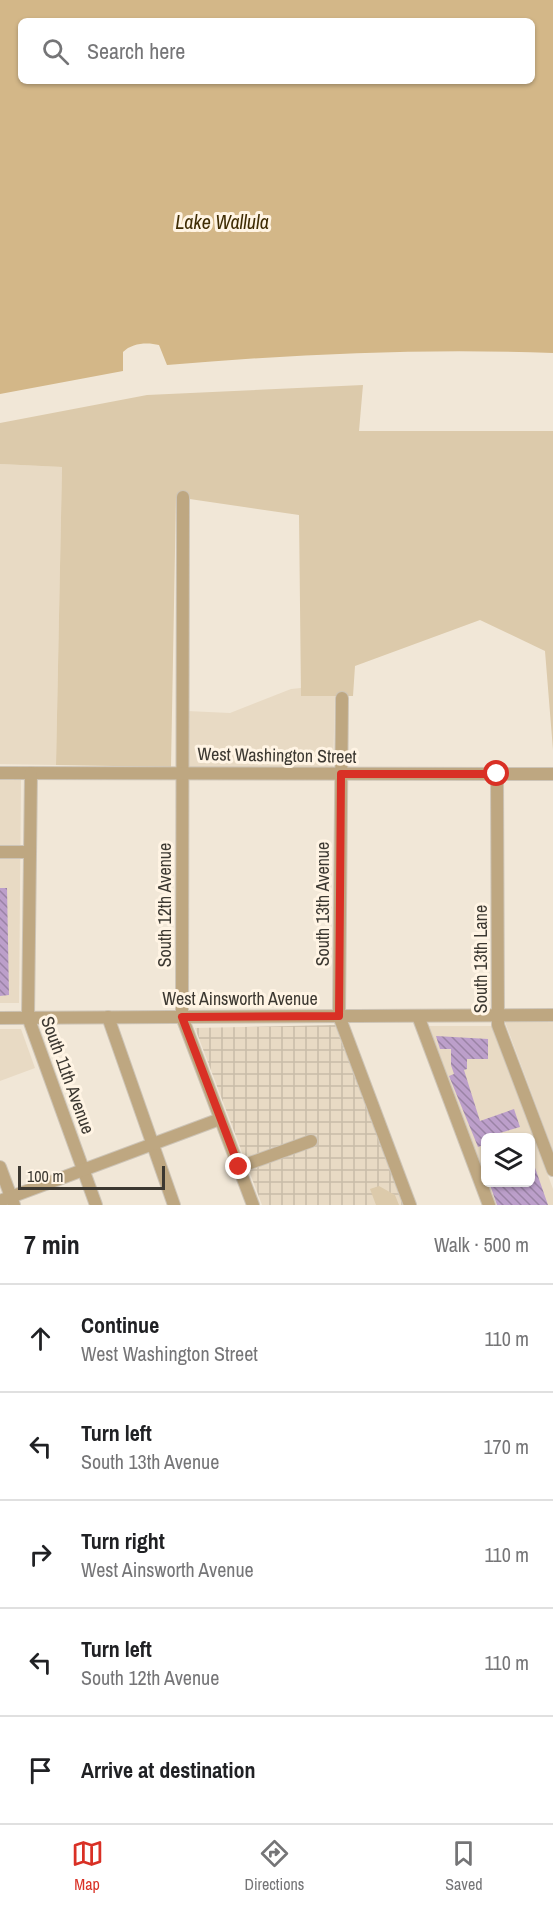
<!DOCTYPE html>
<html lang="en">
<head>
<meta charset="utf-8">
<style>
  body { margin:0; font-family:"Archivo Narrow",sans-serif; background:#f2f2f2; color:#202124 }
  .controls { position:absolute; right:18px; bottom:18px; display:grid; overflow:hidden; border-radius:9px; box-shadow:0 2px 4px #0004 }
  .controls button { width:54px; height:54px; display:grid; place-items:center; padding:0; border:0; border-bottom:2px solid #e0e0e0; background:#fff; color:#202124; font:30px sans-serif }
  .scale { position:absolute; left:18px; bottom:15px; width:147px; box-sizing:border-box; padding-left:6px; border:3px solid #3c3831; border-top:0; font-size:16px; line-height:21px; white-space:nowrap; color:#3c3831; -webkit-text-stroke:4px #fff4e4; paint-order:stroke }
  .stop { position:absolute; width:18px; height:18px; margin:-14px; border:4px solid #d93025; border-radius:50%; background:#fff }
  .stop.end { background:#d93025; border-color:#fff; box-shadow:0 2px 6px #0008 }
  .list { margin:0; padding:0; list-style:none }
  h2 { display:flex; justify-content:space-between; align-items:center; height:78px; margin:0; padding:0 24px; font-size:26px }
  h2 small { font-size:20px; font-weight:400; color:#757577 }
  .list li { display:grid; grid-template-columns:39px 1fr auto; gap:18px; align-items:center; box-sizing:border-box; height:108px; padding:0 24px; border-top:2px solid #e0e0e0 }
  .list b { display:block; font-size:22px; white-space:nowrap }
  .list p { margin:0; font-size:20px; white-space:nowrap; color:#757577 }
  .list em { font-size:20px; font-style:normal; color:#757577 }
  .icon { flex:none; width:33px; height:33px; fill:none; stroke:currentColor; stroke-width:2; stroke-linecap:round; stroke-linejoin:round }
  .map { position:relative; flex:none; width:553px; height:1205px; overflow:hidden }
  .search { position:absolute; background:#fff; box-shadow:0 2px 4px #0004; left:18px; right:18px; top:18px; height:66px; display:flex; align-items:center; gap:15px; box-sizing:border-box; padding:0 21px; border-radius:9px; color:#757577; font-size:22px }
  .sheet { height:618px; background:#fff }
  nav { display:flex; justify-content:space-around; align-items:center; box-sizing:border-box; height:84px; border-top:2px solid #e0e0e0; background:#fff; font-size:16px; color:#757577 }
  nav a { display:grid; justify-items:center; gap:3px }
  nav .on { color:#d93025 }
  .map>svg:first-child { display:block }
  .built { fill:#e8dac4; fill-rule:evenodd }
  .industrial { fill:url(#industrial-grid) }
  .green { fill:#dccaab }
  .water { fill:#d3b788; fill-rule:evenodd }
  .building { fill:url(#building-back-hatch) }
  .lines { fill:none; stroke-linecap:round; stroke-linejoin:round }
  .minor-casing { stroke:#cdc4b6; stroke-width:14 }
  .minor { stroke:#bea781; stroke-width:12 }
  .route { stroke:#d93025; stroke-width:8 }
  .labels { text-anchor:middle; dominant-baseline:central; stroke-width:6; stroke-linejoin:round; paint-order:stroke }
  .street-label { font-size:18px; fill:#3c3831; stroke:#fff4e4 }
  .water-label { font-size:20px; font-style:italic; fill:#3f2c04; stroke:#fff4e4 }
</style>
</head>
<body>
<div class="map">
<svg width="553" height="1205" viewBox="0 0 553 1205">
  <defs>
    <pattern id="industrial-grid" width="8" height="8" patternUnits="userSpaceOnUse" patternTransform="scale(1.5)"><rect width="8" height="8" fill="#e8dac4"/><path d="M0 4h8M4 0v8" fill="none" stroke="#c8bca9"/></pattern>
    <pattern id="building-back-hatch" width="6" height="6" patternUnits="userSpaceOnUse" patternTransform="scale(1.5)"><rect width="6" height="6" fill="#bc9fca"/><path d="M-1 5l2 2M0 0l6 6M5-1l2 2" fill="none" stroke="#9a83a5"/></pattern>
  </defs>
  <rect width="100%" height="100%" fill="#f1e7d7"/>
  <!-- built -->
  <g class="built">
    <path d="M0,464L62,467L56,765L0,764Z"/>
    <path d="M301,688V696H335L333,767H188L187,711L230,713L291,689Z"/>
    <path d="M0,780H21L19,1003H0Z"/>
    <path d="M553,1021V1151L505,1022Z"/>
    <path d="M426,1026H493L553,1189V1205H493ZM486,1138H530V1182H486Z"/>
    <path d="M0,1029H21L35,1068L0,1081Z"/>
  </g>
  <!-- industrial -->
  <path class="industrial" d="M335,1025L403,1205H262L195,1028Z"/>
  <!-- green -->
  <g class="green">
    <path d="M363,385L359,431H553V750L545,651L480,620L355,666L353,696H301L299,515L176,497L171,767L56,765L62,467L0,464V423L147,395Z"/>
    <path d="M379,1186L395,1195L399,1205H376L370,1189Z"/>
  </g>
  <!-- water -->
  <path class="water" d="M0,0H553V353C425,348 295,354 167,365L159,345C147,342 132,343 123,352V371L0,394ZM21,21H532V81H21Z"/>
  <!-- building -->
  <g class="building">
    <path d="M0,888H7L9,995L0,996Z"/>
    <path d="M436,1036L488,1039V1059H467V1069L464,1070L480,1121L514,1109L520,1127L486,1137V1144L478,1147L449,1076L454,1074L451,1065V1049H440Z"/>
    <path d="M532,1159L548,1205H497L489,1182H531Z"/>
  </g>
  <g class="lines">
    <defs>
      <g id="minor">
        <path d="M183,497L182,1017L253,1205"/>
        <path d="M342,698L339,1016L410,1205"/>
        <path d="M0,773L553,774"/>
        <path d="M31,773L28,1017L96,1205"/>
        <path d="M497,774L498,1025L553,1170"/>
        <path d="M0,852H30"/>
        <path d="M418,1016L489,1205"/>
        <path d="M108,1017L174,1205"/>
        <path d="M0,1018L553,1015"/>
        <path d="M0,1167L14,1205"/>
        <path d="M239,1167L311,1141"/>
        <path d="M0,1201L220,1119"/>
      </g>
    </defs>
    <!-- minor casing -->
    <use href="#minor" class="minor-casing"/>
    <!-- minor -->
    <use href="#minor" class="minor"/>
  </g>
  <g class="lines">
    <!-- route -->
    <path class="route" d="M239,1167L182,1017L339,1016L341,774H497"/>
  </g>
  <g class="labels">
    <!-- street labels -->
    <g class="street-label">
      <text transform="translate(277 755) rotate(1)">West Washington Street</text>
      <text transform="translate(322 904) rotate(-90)">South 13th Avenue</text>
      <text transform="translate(164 905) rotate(-90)">South 12th Avenue</text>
      <text transform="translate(480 959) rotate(-90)">South 13th Lane</text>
      <text x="240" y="998">West Ainsworth Avenue</text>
      <text transform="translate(68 1075) rotate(70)">South 11th Avenue</text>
    </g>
    <!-- water labels -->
    <g class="water-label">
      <text x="222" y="221">Lake Wallula</text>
    </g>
  </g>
</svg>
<div class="controls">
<button><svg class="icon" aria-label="layers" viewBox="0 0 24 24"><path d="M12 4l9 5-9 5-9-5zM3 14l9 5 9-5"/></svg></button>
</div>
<div class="scale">100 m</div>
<div class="stop" style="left:497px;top:774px"></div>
<div class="stop end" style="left:239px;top:1167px"></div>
<div class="search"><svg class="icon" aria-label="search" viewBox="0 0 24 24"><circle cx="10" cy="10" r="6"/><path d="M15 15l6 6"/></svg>Search here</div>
</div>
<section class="sheet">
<h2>7 min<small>Walk · 500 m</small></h2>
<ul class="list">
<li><svg class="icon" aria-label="ahead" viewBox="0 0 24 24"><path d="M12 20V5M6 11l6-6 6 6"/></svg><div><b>Continue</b><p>West Washington Street</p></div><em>110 m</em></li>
<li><svg class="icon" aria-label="left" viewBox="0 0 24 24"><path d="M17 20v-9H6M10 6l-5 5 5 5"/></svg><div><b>Turn left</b><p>South 13th Avenue</p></div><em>170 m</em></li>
<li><svg class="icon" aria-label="right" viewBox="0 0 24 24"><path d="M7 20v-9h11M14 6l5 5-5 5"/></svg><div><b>Turn right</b><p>West Ainsworth Avenue</p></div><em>110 m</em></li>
<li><svg class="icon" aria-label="left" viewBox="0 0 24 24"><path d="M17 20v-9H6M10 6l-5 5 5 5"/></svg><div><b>Turn left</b><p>South 12th Avenue</p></div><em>110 m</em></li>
<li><svg class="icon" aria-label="arrive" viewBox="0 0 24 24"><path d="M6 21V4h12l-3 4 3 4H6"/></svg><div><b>Arrive at destination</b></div></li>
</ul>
</section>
<nav>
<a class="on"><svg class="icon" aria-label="map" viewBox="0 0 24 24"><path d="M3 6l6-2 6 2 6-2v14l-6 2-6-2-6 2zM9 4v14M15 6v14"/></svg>Map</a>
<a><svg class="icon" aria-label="directions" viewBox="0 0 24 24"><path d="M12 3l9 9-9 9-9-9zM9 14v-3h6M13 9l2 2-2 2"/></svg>Directions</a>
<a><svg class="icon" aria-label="saved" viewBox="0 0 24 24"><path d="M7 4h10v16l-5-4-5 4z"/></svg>Saved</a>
</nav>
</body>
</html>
